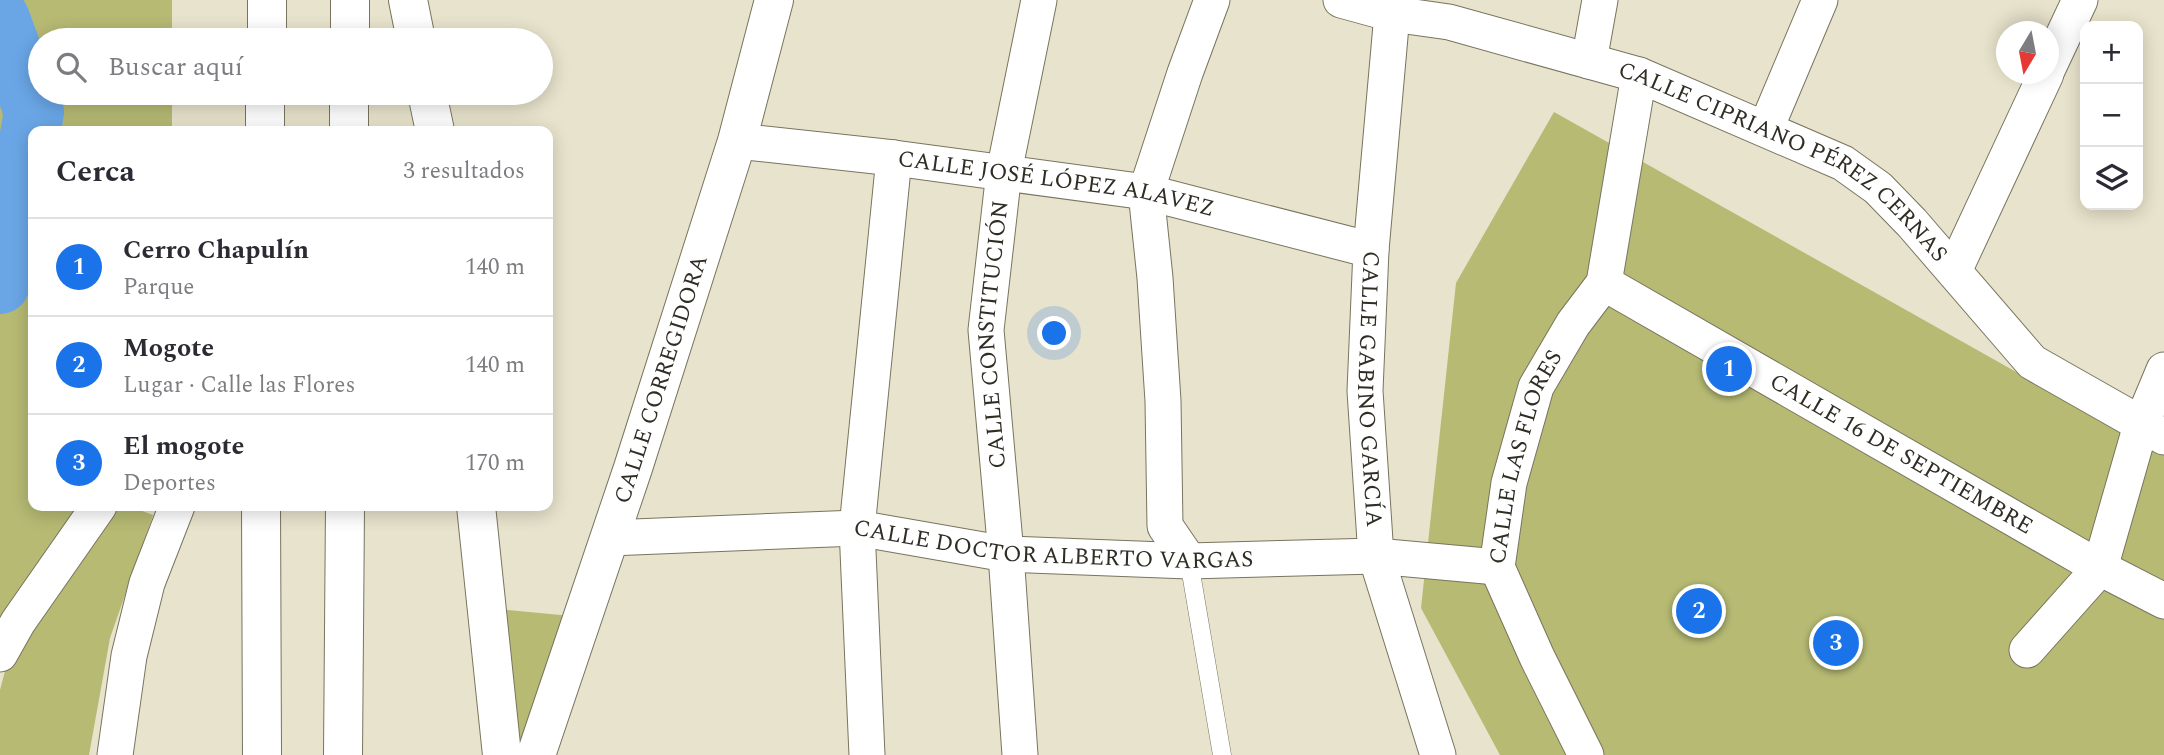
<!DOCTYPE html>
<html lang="es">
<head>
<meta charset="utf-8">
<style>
  body { margin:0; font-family:Spectral,serif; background:#f7f7f7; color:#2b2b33 }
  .controls { position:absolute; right:21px; top:21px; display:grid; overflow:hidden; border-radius:14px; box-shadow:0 4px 18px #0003 }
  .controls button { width:63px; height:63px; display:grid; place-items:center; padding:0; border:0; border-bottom:2px solid #e1e1e2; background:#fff; color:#2b2b33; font:35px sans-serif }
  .compass { position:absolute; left:1996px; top:21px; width:63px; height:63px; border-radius:50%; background:#fff; box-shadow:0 4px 18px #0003; rotate:190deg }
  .you { position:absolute; left:1055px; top:334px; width:24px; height:24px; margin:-18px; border:5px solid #fff; border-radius:50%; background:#1a73e8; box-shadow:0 0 0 10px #1a73e833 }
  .badge { display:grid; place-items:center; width:46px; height:46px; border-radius:50%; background:#1a73e8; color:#fff; font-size:23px; font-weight:700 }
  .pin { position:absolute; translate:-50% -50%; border:4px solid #fff; box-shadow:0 2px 7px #0006 }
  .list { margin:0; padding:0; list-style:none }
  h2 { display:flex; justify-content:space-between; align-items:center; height:91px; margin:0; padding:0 28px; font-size:30px }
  h2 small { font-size:23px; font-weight:400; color:#7c7c81 }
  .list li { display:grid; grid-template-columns:46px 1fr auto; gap:21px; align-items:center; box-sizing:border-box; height:98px; padding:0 28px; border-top:2px solid #e1e1e2 }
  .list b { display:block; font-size:26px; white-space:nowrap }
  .list p { margin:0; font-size:23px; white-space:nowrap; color:#7c7c81 }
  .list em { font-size:23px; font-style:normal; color:#7c7c81 }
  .icon { flex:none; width:38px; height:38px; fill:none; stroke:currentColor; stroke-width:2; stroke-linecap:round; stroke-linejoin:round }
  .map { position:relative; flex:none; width:2164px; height:755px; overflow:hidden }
  .search { position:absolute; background:#fff; box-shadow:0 4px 18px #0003; left:28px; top:28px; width:525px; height:77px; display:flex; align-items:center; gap:18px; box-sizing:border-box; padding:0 24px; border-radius:38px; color:#7c7c81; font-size:26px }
  .panel { position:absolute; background:#fff; box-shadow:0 4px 18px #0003; left:28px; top:126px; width:525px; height:385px; border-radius:14px }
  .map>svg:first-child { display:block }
  .green { fill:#b6ba73 }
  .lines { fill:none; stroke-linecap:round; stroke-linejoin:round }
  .river { stroke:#6aa6e6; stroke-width:60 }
  .service-casing { stroke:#79745f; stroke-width:19 }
  .minor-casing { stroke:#79745f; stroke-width:37 }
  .tertiary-casing { stroke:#79745f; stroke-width:40 }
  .primary-casing { stroke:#79745f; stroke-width:40 }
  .service { stroke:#fff; stroke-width:18 }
  .minor { stroke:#fff; stroke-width:35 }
  .tertiary { stroke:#fff; stroke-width:38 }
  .primary { stroke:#fff; stroke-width:38 }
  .labels { text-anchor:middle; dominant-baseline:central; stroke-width:5; stroke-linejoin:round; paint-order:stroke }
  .street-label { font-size:23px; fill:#2f2d24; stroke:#e8e3cc }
</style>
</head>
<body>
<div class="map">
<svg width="2164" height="755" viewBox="0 0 2164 755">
  <rect width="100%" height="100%" fill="#e8e3cc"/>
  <!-- green -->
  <g class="green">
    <path d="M0,0H172V40H40V93H172V131H33V506H92L0,626Z"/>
    <path d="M1554,112L2164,455V755H1500L1421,608L1456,283Z"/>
    <path d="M106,506H129L153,515L110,638L89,755H0V690L18,622Z"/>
    <path d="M475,607L592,618L543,755H493Z"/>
  </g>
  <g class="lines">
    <!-- river -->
    <path class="river" d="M0,19L34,112L7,265L0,284"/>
    <defs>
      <path id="service" d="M1189,561L1222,755"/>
      <g id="minor">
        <path id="s1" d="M1341,0L1392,14L1449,22L1639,75L1843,163L1878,188L1912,223L2032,362L2164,437"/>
        <path id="s2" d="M1392,14L1371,250L1365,391L1376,556L1438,755"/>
        <path d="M1589,61L1600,0"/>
        <path d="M2048,68L2080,0"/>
        <path d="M1766,128L1820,0"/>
        <path id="s3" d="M737,141L894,158L1146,192L1371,250"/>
        <path d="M1954,271L2046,74"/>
        <path id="s4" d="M1604,283L2100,568L2164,601"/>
        <path id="s5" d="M609,538L857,528L1006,554L1189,561L1376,556L1497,567"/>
        <path d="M1189,561L1165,526L1163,401L1155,278L1146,192L1185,73L1212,0"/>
        <path d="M2027,650L2100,568L2141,425L2164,370"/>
        <path d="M0,654L18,622L99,506"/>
        <path d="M115,755L129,656L147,583L177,506"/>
        <path d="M867,755L857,528L894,158"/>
        <path id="s6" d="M1020,755L1006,554L986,330L1004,172L1039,0"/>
        <path id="s7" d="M1586,755L1537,657L1497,567L1509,483L1536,387L1573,324L1604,283L1639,75"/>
      </g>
      <g id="tertiary">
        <path d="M408,0L416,40"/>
        <path d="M427,93L435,131"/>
        <path d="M476,506L502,755"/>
        <path id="s8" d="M536,755L633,468L737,141L774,0"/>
      </g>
      <g id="primary">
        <path d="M267,40V0"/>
        <path d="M350,40V0"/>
        <path d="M265,131V93"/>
        <path d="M349,131V93"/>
        <path d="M261,506L262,755"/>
        <path d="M343,755L345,506"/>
      </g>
    </defs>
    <!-- service casing -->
    <use href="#service" class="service-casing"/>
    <!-- minor casing -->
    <use href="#minor" class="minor-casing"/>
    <!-- tertiary casing -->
    <use href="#tertiary" class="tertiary-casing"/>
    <!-- primary casing -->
    <use href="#primary" class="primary-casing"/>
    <!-- service -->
    <use href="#service" class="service"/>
    <!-- minor -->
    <use href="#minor" class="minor"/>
    <!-- tertiary -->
    <use href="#tertiary" class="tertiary"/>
    <!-- primary -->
    <use href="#primary" class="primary"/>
  </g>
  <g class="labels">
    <!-- street labels -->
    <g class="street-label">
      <text stroke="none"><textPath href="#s1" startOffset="478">CALLE CIPRIANO PÉREZ CERNAS</textPath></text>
      <text stroke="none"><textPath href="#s3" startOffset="322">CALLE JOSÉ LÓPEZ ALAVEZ</textPath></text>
      <text stroke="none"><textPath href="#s6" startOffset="422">CALLE CONSTITUCIÓN</textPath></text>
      <text stroke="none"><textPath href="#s8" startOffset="396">CALLE CORREGIDORA</textPath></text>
      <text stroke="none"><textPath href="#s2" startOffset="376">CALLE GABINO GARCÍA</textPath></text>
      <text stroke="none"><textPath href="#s4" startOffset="343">CALLE 16 DE SEPTIEMBRE</textPath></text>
      <text stroke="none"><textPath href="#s7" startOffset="322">CALLE LAS FLORES</textPath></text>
      <text stroke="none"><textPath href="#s5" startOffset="446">CALLE DOCTOR ALBERTO VARGAS</textPath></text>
    </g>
  </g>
</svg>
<div class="controls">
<button>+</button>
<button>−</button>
<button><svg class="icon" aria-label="layers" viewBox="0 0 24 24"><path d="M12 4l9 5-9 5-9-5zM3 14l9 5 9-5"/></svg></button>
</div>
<svg class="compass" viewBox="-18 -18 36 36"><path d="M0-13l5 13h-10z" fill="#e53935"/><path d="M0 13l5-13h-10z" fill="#7c7c81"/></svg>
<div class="you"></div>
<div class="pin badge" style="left:1729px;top:369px">1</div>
<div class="pin badge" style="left:1699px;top:611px">2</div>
<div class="pin badge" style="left:1836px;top:643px">3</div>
<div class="search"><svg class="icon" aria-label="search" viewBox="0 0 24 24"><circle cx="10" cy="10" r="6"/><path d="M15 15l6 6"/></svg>Buscar aquí</div>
<section class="panel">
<h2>Cerca<small>3 resultados</small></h2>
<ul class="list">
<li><span class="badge">1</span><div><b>Cerro Chapulín</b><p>Parque</p></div><em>140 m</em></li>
<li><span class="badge">2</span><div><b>Mogote</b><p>Lugar · Calle las Flores</p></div><em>140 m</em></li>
<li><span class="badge">3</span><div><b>El mogote</b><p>Deportes</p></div><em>170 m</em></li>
</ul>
</section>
</div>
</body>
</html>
